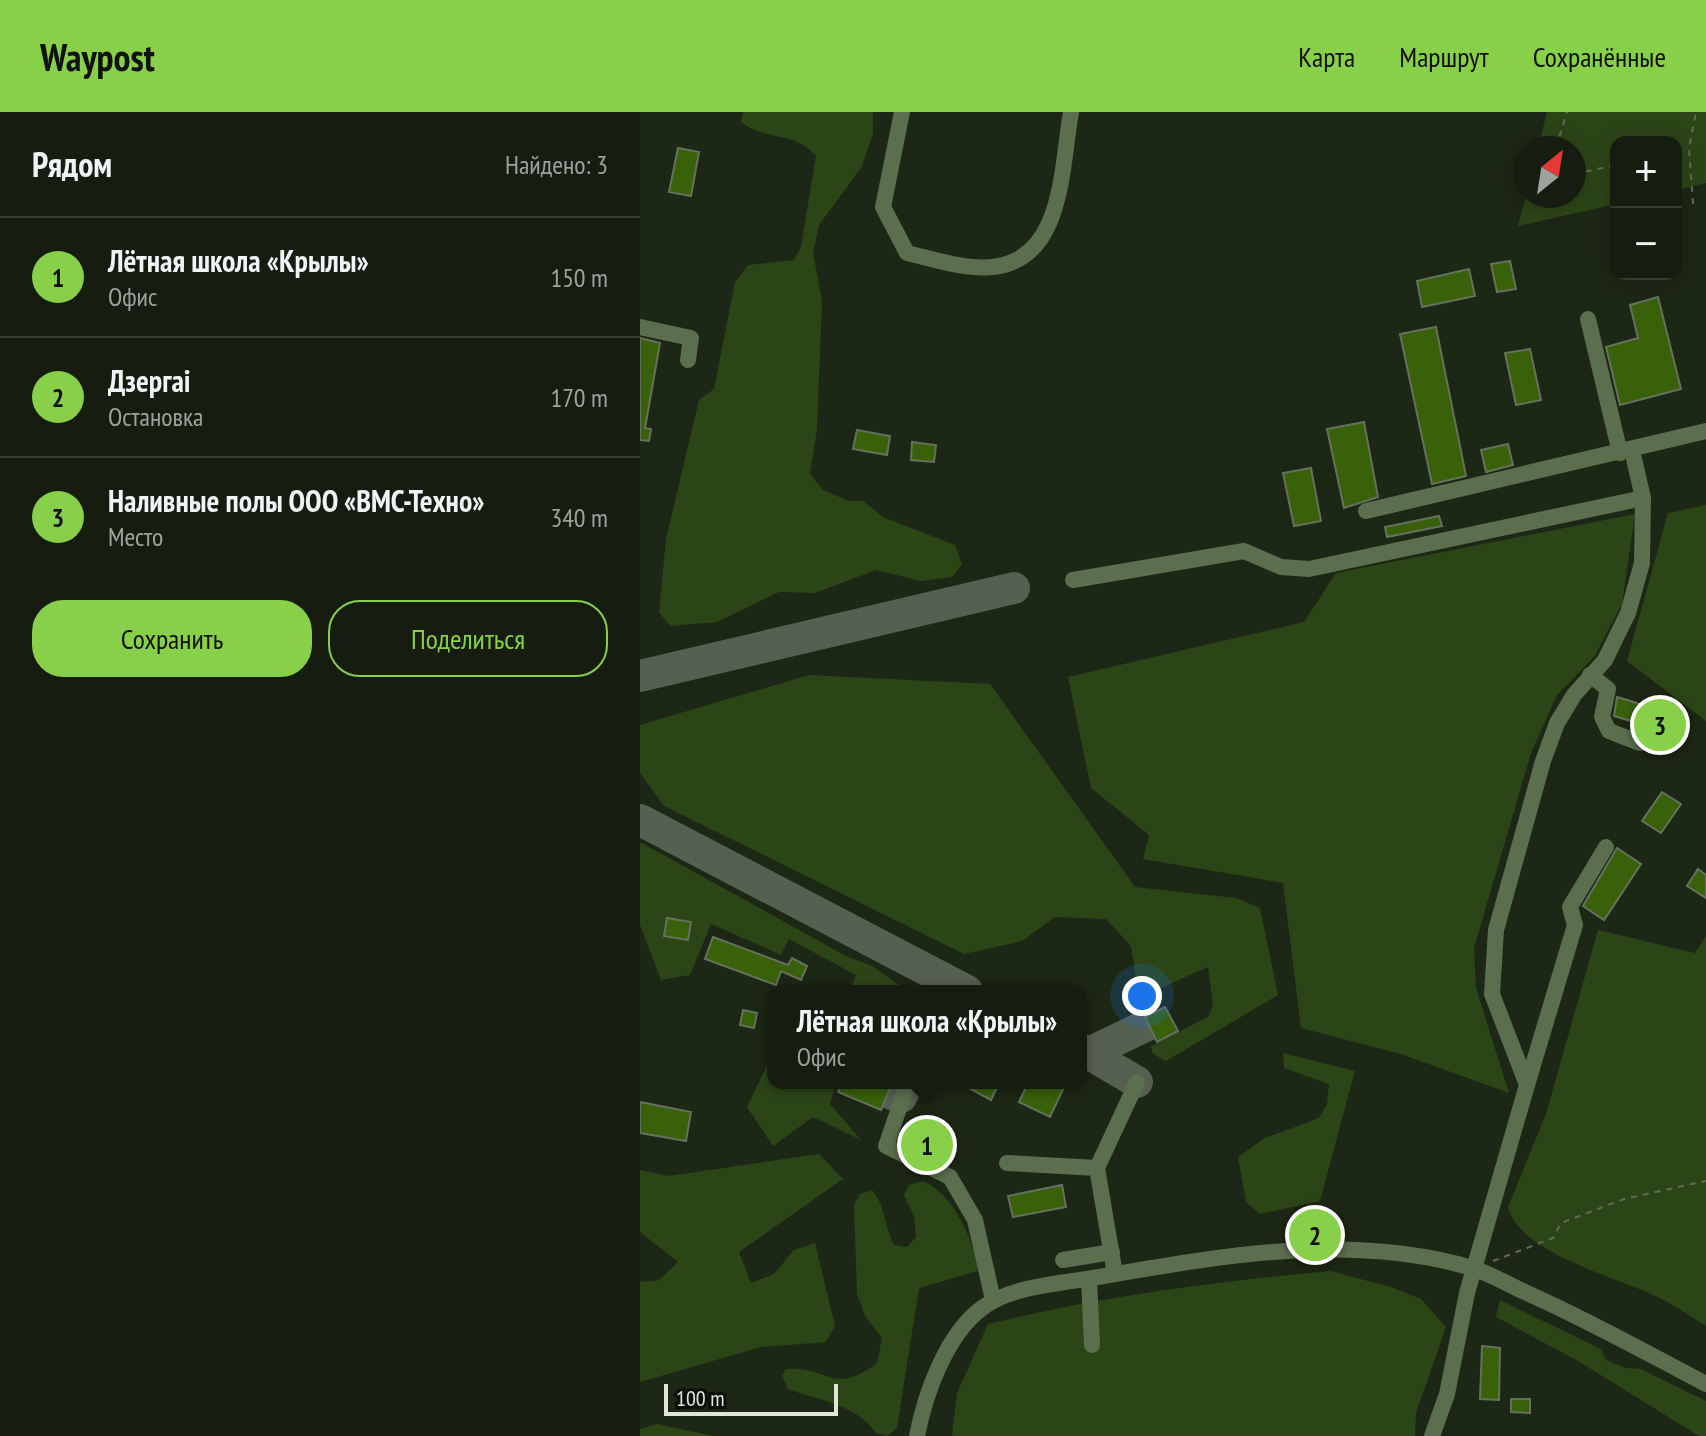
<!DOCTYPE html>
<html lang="ru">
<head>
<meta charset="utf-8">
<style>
  body { margin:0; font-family:"PT Sans Narrow",sans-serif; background:#1f2619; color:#f1f3f6 }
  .controls { position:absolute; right:24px; top:24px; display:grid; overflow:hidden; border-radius:16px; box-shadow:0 4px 20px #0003 }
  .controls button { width:72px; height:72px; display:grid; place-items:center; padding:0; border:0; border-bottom:2px solid #353b30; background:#161d10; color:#f1f3f6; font:40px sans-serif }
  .compass { position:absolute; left:874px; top:24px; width:72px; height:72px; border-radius:50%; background:#161d10; box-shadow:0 4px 20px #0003; rotate:30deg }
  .scale { position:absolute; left:24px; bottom:20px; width:174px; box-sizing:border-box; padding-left:8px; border:4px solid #dfe6da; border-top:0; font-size:22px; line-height:28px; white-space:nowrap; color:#dfe6da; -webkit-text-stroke:6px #0a0e07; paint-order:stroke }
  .you { position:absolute; left:502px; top:884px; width:28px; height:28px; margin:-20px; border:6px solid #fff; border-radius:50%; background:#1a73e8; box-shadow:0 0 0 12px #1a73e833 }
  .badge { display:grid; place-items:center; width:52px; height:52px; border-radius:50%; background:#88cf4a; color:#111; font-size:26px; font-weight:700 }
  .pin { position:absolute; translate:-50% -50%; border:4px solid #fff; box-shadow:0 2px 8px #0006 }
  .popup { position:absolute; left:127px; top:873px; width:320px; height:104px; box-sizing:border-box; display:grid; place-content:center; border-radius:16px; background:#161d10; filter:drop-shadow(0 2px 6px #0005); font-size:26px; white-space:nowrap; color:#9ea29f }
  .popup b { font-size:30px; color:#f1f3f6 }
  .popup::after { content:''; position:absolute; left:50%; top:100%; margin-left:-16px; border:16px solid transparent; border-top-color:#161d10 }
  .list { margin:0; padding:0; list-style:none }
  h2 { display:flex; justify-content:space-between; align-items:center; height:104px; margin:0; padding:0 32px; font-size:34px }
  h2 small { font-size:26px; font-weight:400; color:#9ea29f }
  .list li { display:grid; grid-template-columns:52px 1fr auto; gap:24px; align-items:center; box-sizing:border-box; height:120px; padding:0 32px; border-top:2px solid #353b30 }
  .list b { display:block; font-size:30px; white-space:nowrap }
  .list p { margin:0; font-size:26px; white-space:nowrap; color:#9ea29f }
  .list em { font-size:26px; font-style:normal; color:#9ea29f }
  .actions { display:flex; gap:16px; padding:24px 32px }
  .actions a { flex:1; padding:18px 0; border:2px solid #88cf4a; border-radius:32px; text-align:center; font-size:28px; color:#88cf4a }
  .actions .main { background:#88cf4a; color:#111 }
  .map { position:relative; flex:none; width:1066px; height:1324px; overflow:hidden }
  header { display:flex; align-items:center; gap:48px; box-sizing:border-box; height:112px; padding:0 40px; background:#88cf4a; color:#111 }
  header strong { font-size:38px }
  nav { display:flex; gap:44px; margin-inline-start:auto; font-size:28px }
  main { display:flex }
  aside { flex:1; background:#161d10 }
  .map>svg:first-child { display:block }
  .green { fill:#2c4517 }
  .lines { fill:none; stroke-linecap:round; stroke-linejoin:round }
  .taxiway { stroke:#566050; stroke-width:32 }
  .building { fill:#38610a; stroke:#65715d; stroke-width:2 }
  .path { stroke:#616a5a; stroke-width:2; stroke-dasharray:6 6; stroke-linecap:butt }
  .minor { stroke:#5b6f4e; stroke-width:16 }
</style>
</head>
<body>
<header>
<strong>Waypost</strong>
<nav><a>Карта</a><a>Маршрут</a><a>Сохранённые</a></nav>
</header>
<main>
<aside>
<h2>Рядом<small>Найдено: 3</small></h2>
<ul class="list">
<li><span class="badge">1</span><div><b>Лётная школа «Крылы»</b><p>Офис</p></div><em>150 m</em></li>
<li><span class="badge">2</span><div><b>Дзергаі</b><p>Остановка</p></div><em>170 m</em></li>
<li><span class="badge">3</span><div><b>Наливные полы ООО «ВМС-Техно»</b><p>Место</p></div><em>340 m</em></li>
</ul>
<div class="actions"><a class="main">Сохранить</a><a>Поделиться</a></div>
</aside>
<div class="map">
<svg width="1066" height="1324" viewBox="0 0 1066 1324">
  <rect width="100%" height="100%" fill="#1d2715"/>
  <!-- green -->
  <g class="green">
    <path d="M103,0H233V22L221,56L179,113L173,141L182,189L177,317L170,362L183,378L209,389H223L243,405L315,433L322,452L312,465L281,469L236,458L175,481L139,480L77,510L30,514L19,500L26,427L59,288L74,277L95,170L108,153L154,148L161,135L176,44C153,18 127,30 101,10Z"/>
    <path d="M907,0H1066V71L1036,78V30H976V92L878,114L886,84H934V36H898Z"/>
    <path d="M1066,393V609L987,549L1028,401Z"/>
    <path d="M995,402L982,492L954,545L917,583L891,641L834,836L836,876L869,981L761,942L661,916L643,771L503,747L509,723L451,676L428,565L664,510L696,461Z"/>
    <path d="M169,563L350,572L495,775L596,786L620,796L638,883L526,949L513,942L511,934L568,905L573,893L568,855L499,886L491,834L466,807L415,805L382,829L324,842L24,694L0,661V613Z"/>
    <path d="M0,730L206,844L232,854L268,879H210L216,863L149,827L141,843L71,812L50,863L21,868L0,813Z"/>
    <path d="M958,818L1055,841L1066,824V1214C1050,1204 1034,1193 1018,1185C977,1165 880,1142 868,1095L906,1002Z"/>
    <path d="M643,941L715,959L680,1089L620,1102L606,1090L598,1045L625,1026L679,1006L687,992L689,972L644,956Z"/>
    <path d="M129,949L133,951V971H160L167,976L170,971H196L190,992L221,1028L173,1005L133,1034L107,995Z"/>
    <path d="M179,1042L203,1067L99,1140L111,1171L134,1162L154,1138L175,1131L195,1214L186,1230L121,1235L0,1270V1170L19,1168L38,1150L0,1120V1058L29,1064Z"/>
    <path d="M283,1069C313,1082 334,1127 338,1159L279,1176L257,1316L247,1324L236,1321C217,1293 178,1288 148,1277L142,1264L146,1257C187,1253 193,1285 237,1251L242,1226L225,1204L217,1182L214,1093L220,1082L232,1078C246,1094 244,1114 254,1133L267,1135L276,1125L274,1105L264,1083L269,1073Z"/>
    <path d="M690,1159L751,1175L781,1187L806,1215L776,1301L775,1324H312L317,1281L348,1212C462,1184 574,1170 690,1159Z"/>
    <path d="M860,1188L961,1237L966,1248L985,1256L1001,1257L1066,1289V1324H1059L938,1249L856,1205Z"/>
    <path d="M17,1312L73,1324H0V1317Z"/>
  </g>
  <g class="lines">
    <!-- taxiway -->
    <g class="taxiway">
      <path d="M0,564L374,476"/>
      <path d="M0,708L327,879"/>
      <path d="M441,937L497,970"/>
      <path d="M449,941L507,913"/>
      <path d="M246,980L261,985L268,971"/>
    </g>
  </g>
  <!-- building -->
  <g class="building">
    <path d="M38,36L59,40L51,84L29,80Z"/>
    <path d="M870,149L876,177L857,180L851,152Z"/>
    <path d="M829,157L835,184L782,195L777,169Z"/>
    <path d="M1018,185L1041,277L980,293L966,235L998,226L990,193Z"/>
    <path d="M796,215L826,364L792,372L760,222Z"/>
    <path d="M0,226L20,231L5,316L11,317L9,329L0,328Z"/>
    <path d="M890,237L901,288L876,293L865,241Z"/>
    <path d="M724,310L738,385L704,396L687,317Z"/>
    <path d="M217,318L250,324L247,343L213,337Z"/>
    <path d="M272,330L296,333L294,350L271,348Z"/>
    <path d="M868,332L873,353L846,360L841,338Z"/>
    <path d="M671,356L681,409L654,414L643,361Z"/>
    <path d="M799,404L802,414L747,425L745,415Z"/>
    <path d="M977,585L1040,604L1034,622L974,604Z"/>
    <path d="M1022,680L1041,692L1021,721L1002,709Z"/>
    <path d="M977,736L1001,752L964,808L943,794Z"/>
    <path d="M1058,757L1066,763V786L1047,774Z"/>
    <path d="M27,806L51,810L48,828L24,824Z"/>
    <path d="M73,825L148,853L152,846L167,854L161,868L141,859L136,873L65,847Z"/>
    <path d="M525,895L538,919L517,930L505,905Z"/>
    <path d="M103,898L117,901L114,916L100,913Z"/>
    <path d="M202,971H237L250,976L241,998L198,980Z"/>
    <path d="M320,971H359L351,988Z"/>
    <path d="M388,971H426L410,1005L379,990Z"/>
    <path d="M0,990L51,1000L46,1029L0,1021Z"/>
    <path d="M295,1013L307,1038L293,1045L282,1039L274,1023Z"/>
    <path d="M422,1073L426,1095L373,1105L368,1084Z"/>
    <path d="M842,1234L860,1236L859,1288L840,1287Z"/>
    <path d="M871,1287H890V1301L871,1300Z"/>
  </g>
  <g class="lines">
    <!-- path -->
    <g class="path">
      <path d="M916,36L927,0"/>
      <path d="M1036,39L1048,37"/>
      <path d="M934,62L976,53"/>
      <path d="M1053,92L1049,36L1056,0"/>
      <path d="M853,1149L913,1126L921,1111L984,1087L1066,1069"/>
    </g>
    <!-- minor -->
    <g class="minor">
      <path d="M262,0L243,95L267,141C293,147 326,158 352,155C424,148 421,56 431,0"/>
      <path d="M948,207L980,341"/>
      <path d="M0,215L51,226L48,248"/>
      <path d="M726,399L1066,319"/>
      <path d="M433,468L604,439L641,455L669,457L1003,386"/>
      <path d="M950,563L968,577L962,605L969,619L1000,631"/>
      <path d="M887,973L935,813L930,795L966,735"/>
      <path d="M265,979L246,1034L310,1065L335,1108L353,1188"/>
      <path d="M367,1051L457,1056"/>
      <path d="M423,1148L472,1140"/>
      <path d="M475,1162L457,1056L497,970"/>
      <path d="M449,1167L452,1233"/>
      <path d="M277,1324C285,1282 306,1223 342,1196C373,1173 421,1172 458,1165C580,1144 710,1120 832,1156C851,1162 869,1173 887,1181C948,1208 1007,1241 1066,1272"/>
      <path d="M792,1324L807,1282L827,1181L887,973L852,882L856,818L903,649L917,611L934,583L965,548L988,501L1002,451L1003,386L992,338"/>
    </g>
  </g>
</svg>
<div class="controls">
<button>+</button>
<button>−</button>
</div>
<svg class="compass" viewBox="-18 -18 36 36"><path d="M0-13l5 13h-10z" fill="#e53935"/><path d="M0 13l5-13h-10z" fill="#9ea29f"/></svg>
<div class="scale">100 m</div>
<div class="you"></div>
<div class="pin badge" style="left:287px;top:1033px">1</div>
<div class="popup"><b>Лётная школа «Крылы»</b>Офис</div>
<div class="pin badge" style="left:675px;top:1123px">2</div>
<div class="pin badge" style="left:1020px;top:613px">3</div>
</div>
</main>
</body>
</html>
